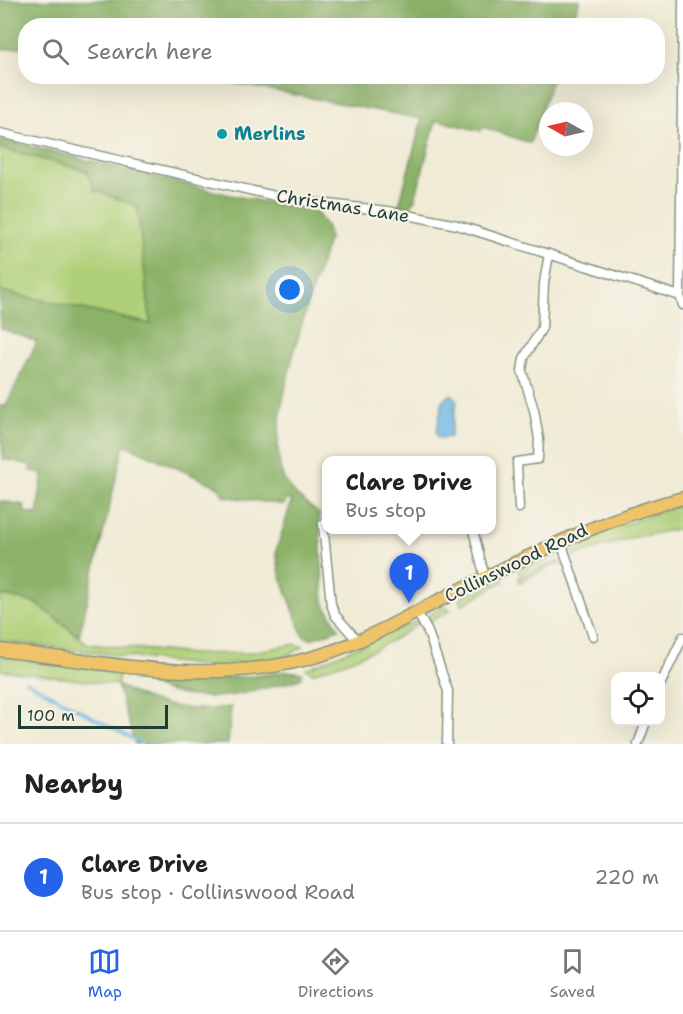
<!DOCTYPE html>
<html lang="en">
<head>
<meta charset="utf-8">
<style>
  body { margin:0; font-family:"Shantell Sans",sans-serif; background:#f6f6f6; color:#222 }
  .controls { position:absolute; right:18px; bottom:18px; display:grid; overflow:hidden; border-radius:12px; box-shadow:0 6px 24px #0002 }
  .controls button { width:54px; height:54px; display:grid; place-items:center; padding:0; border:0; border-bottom:2px solid #e0e0e0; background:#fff; color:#222; font:30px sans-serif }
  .compass { position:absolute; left:539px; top:102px; width:54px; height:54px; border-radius:50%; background:#fff; box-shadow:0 6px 24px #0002; rotate:278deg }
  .scale { position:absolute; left:18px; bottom:15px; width:150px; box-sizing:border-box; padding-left:6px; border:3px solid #1f3d34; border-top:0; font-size:16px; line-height:21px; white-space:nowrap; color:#1f3d34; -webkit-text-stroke:4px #f7f3e8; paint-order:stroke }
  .you { position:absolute; left:290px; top:290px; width:21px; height:21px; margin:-15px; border:4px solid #fff; border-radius:50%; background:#1a73e8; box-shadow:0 0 0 9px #1a73e833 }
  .badge { display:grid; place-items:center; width:39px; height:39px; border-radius:50%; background:#2563eb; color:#fff; font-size:20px; font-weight:700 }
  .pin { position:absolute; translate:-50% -50px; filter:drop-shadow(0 2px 3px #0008) }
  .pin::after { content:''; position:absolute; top:32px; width:21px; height:18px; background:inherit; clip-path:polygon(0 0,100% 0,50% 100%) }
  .popup { position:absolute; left:322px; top:456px; width:174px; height:78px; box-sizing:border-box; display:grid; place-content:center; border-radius:12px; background:#fff; filter:drop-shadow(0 2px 4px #0005); font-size:20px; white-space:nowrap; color:#767676 }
  .popup b { font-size:22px; color:#222 }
  .popup::after { content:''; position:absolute; left:50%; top:100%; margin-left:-12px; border:12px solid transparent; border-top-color:#fff }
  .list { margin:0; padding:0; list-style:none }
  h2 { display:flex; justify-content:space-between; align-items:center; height:78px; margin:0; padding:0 24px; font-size:26px }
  h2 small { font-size:20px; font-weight:400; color:#767676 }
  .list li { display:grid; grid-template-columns:39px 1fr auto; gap:18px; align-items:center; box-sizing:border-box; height:108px; padding:0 24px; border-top:2px solid #e0e0e0 }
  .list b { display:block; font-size:22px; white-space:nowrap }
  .list p { margin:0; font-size:20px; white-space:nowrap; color:#767676 }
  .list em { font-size:20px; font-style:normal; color:#767676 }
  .icon { flex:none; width:33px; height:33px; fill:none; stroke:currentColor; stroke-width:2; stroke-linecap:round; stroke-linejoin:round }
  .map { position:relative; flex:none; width:683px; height:744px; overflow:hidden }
  .search { position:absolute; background:#fff; box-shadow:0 6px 24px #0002; left:18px; right:18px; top:18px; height:66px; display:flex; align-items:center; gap:15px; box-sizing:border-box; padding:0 21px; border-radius:24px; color:#767676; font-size:22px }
  .sheet { height:186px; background:#fff }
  nav { display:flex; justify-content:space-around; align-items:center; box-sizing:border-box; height:84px; border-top:2px solid #e0e0e0; background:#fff; font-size:16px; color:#767676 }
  nav a { display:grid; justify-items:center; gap:3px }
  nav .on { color:#2563eb }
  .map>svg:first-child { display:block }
  .green { fill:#afd078; stroke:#678656; stroke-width:1.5 }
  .forest { fill:#8bb268; stroke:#55784e; stroke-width:1.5 }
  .water { fill:#6cb7e5; stroke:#467a8c; stroke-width:1.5 }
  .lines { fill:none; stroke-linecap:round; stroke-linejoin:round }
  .stream { stroke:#6cb7e5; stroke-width:3 }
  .street-casing { stroke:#889484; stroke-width:11 }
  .primary-casing { stroke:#889484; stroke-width:15 }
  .street { stroke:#fff; stroke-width:8 }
  .primary { stroke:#efc469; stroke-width:12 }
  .culture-dot { fill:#0f9aa8; stroke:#f7f3e8; stroke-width:2 }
  .labels { text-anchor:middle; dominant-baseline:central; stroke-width:4.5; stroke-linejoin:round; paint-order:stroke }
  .culture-label { font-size:18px; font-weight:bold; fill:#0d838f; stroke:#f7f3e8; text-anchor:start }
  .street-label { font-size:18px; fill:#1f3d34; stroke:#f7f3e8 }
</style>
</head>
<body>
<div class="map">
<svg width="683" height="744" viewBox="0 0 683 744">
  <rect width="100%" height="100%" fill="#f7f3e8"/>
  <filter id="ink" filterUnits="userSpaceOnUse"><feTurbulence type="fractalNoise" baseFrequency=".0167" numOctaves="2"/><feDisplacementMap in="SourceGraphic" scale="12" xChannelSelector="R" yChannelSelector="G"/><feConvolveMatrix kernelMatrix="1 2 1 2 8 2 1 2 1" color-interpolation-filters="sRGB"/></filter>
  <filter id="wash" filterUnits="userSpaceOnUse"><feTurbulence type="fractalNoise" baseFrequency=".008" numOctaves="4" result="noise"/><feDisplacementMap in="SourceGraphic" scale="24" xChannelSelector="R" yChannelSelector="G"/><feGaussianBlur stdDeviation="1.35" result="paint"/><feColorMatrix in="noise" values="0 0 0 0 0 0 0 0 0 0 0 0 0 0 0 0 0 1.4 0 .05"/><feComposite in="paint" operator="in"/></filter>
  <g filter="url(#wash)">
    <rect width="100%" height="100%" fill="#f0ebd5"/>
    <!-- green -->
    <g class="green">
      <path d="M0,148L87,171L94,190L137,206L151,325L0,291Z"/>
      <path d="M683,504V528L631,538L574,556L570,547L580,539Z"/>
      <path d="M559,550L562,554L519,573L518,567Z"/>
      <path d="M563,559L565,566L556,564L519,582V576Z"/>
      <path d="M500,578L504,581L462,605L460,598Z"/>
      <path d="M0,595L36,603L88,644L193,654L247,653L295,644L303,647L280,659L206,666L0,641Z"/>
      <path d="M443,606L451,610L431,621L428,615Z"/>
      <path d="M416,621L419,623C387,647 351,661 312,673L306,669Z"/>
      <path d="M0,656L120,672L117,685L0,670Z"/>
    </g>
    <!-- forest -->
    <g class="forest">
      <path d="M0,0H580L571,25L26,26L25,47L0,50Z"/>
      <path d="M183,77H553L530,143L483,127L481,131L436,120L415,199L410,208L399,205L422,119L218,80Z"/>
      <path d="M0,139L230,195L316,212L327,227L329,238C313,290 261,431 284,479C291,494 307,503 319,514L324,603L339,629L311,639L303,636L280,574L276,551L292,500L286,499L284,505L223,496L219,487L124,444L79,636L36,603L0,595V501L25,505L24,512L37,514L43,473L31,471L30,465L3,459L0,406L5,407L37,342L0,328V291L151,324L137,206L94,190L87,171L0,148Z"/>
      <path d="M287,671L302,673L301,679C246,693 204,709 149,684L153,675C198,678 242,680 287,671Z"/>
      <path d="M117,685C154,706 189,713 231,707L228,744H135Z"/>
    </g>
    <!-- water -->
    <path class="water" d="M452,394L457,401L450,437L439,438L436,434L443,400Z"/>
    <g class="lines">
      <!-- stream -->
      <path class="stream" d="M26,681L142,744"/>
    </g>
  </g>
  <g filter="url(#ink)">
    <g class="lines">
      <defs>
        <g id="street">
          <path d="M683,0L680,296L683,305"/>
          <path d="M0,133L293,200L388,211L457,225L680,296"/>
          <path d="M519,508L517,462L538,459L539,439L534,410L522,371L524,358L542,328L544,283L549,254"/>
          <path d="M323,524L331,604L335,615L358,641"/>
          <path d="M473,530L485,578"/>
          <path d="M561,542L593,636"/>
          <path d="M417,612L428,632L448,691L447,744"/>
          <path d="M660,685L683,637"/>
          <path d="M638,744L646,722"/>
        </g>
        <path id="primary" d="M0,650C104,662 203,686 307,659C354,647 397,622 440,600C519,561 597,520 683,498"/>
      </defs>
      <!-- street casing -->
      <use href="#street" class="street-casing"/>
      <!-- primary casing -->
      <use href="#primary" class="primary-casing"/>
      <!-- street -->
      <use href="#street" class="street"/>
      <!-- primary -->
      <use href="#primary" class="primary"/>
    </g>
  </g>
  <!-- markers -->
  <circle class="culture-dot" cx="222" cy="134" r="6"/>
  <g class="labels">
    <!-- culture labels -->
    <g class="culture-label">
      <text x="234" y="134">Merlins</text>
    </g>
    <!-- street labels -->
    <g class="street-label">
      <text transform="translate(343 206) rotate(9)">Christmas Lane</text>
      <text transform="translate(516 563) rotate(-26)">Collinswood Road</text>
    </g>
  </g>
</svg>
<div class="controls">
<button><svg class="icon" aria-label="locate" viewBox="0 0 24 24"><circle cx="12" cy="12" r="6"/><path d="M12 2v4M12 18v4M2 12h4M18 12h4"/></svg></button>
</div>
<svg class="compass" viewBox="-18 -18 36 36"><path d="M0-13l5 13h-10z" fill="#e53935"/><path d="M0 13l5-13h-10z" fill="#767676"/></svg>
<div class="scale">100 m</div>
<div class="you"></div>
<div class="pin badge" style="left:409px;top:603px">1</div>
<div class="popup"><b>Clare Drive</b>Bus stop</div>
<div class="search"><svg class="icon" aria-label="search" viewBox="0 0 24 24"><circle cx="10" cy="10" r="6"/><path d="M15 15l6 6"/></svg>Search here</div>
</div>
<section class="sheet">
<h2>Nearby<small></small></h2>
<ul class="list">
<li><span class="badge">1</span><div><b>Clare Drive</b><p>Bus stop · Collinswood Road</p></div><em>220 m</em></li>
</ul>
</section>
<nav>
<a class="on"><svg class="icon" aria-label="map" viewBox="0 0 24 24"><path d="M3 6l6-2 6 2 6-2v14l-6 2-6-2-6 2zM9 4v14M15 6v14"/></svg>Map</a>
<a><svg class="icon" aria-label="directions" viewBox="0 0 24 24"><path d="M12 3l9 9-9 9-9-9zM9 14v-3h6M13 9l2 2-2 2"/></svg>Directions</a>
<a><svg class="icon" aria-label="saved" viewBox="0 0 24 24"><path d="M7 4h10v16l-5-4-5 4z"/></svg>Saved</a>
</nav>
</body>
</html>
